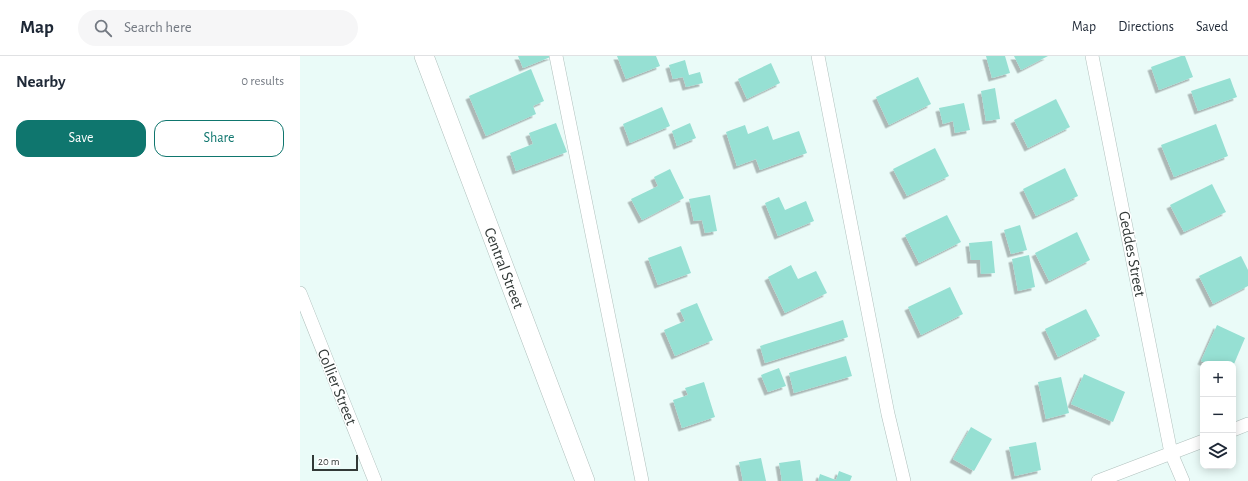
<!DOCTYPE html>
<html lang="en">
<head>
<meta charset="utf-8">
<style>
  body { margin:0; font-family:"Alegreya Sans",sans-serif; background:#f6f6f7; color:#1f2937 }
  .controls { position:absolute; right:12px; bottom:12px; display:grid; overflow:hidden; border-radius:8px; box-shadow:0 2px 10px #0003 }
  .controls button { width:36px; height:36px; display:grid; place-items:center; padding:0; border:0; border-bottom:1px solid #e0e1e3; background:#fff; color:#1f2937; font:20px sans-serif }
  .scale { position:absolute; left:12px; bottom:10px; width:46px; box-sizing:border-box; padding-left:4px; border:2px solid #323937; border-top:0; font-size:11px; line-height:14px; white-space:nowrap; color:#323937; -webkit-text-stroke:3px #fff; paint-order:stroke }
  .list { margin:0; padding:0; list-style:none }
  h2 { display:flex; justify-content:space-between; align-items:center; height:52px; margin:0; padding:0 16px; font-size:17px }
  h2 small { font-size:13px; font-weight:400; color:#747a83 }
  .actions { display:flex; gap:8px; padding:12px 16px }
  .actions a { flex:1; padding:9px 0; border:1px solid #0f766e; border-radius:12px; text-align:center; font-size:14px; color:#0f766e }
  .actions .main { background:#0f766e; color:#fff }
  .icon { flex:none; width:22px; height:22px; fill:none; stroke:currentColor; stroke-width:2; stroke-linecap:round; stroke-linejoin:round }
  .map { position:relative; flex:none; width:948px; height:425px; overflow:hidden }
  header { display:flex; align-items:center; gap:24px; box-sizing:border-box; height:56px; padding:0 20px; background:#fff; border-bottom:1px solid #e0e1e3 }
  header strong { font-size:19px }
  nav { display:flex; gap:22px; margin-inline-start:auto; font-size:14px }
  .search { width:280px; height:36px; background:#f6f6f7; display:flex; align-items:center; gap:10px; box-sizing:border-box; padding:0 14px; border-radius:22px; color:#747a83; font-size:15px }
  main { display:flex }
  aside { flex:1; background:#fff }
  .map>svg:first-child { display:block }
  .building { fill:#96e0d3; filter:url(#shadow) }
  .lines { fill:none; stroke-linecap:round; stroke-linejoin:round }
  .minor-casing { stroke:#b0c0bd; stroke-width:14 }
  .secondary-casing { stroke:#b0c0bd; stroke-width:20 }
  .minor { stroke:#fff; stroke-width:13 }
  .secondary { stroke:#fff; stroke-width:19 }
  .labels { text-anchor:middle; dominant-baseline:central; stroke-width:3; stroke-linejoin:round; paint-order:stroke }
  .street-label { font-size:16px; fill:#323937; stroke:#fff }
</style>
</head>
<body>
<header>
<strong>Map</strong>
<div class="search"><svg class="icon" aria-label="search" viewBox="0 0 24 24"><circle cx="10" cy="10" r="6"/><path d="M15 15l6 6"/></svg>Search here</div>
<nav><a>Map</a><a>Directions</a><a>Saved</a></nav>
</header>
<main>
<aside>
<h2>Nearby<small>0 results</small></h2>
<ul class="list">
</ul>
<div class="actions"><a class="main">Save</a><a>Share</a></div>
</aside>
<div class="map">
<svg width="948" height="425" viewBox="0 0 948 425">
  <defs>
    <filter id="shadow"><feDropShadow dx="-3.5" dy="3.5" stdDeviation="0" flood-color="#0004"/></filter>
  </defs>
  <rect width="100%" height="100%" fill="#eafbf8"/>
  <!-- building -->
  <g class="building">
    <path d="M218,0H253L223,12Z"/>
    <path d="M317,0H356L360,10L326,23Z"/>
    <path d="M686,0H705L710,17L692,22Z"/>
    <path d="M714,0H748L721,14Z"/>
    <path d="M881,0H885L893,21L859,34L851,11Z"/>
    <path d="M385,4L389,19L400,16L403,27L386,31L383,21L373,23L369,9Z"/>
    <path d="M471,7L480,27L447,43L438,23Z"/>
    <path d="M231,13L244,45L233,50L236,58L186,80L169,40Z"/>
    <path d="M618,21L631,48L589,69L576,41Z"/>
    <path d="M930,22L937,41L898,55L891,35Z"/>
    <path d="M695,32L700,63L686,65L681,35Z"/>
    <path d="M756,43L770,71L728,92L714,64Z"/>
    <path d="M664,47L670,74L655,77L653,65L643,68L639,52Z"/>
    <path d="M362,51L370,70L330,87L323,68Z"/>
    <path d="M256,67L267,96L216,115L210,97L233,88L229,77Z"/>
    <path d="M390,67L396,82L377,90L372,75Z"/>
    <path d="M916,68L928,100L874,121L861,89Z"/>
    <path d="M445,69L448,78L468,70L473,84L499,75L507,97L460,114L456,103L437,110L426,76Z"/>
    <path d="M635,92L649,120L607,140L593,113Z"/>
    <path d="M765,112L778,140L736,160L723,133Z"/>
    <path d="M370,113L384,142L342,164L331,143L358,130L354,121Z"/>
    <path d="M912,128L926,156L884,176L870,149Z"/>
    <path d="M410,139L417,175L405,177L402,164L394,165L389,143Z"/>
    <path d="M479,141L485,154L506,145L514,165L478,180L465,147Z"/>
    <path d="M647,159L661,186L619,207L605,179Z"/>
    <path d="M720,169L727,194L711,198L704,174Z"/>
    <path d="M777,176L790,204L749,225L735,197Z"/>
    <path d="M692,185L695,217L681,218L680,204H671L669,187Z"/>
    <path d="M381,190L391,217L358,229L348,202Z"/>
    <path d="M729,199L735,231L718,235L712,203Z"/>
    <path d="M941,200L948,214V230L913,248L899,220Z"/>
    <path d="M491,209L498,223L516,215L527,237L485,257L468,221Z"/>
    <path d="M650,231L663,258L621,279L608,251Z"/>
    <path d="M397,247L413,284L375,300L364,274L385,265L380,254Z"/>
    <path d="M786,253L800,280L758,301L745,273Z"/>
    <path d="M543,264L548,281L465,307L460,290Z"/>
    <path d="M917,269L945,282L934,308H908L901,305Z"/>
    <path d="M546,300L552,320L494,337L489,317Z"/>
    <path d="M479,312L486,330L468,336L461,319Z"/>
    <path d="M784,318L825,336L813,366L771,348Z"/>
    <path d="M761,321L769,357L746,363L738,326Z"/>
    <path d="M404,326L415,361L382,372L373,344L388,339L385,332Z"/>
    <path d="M671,371L692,383L674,415L653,403Z"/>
    <path d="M736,386L741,414L715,420L709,391Z"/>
    <path d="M461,402L466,425H443L439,406Z"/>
    <path d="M500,404L503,425H482L479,407Z"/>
    <path d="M539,415L552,420L550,425H518L520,418L536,424Z"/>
  </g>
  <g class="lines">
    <defs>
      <g id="minor">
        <path d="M256,0L342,425"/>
        <path d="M518,0L588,358L604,425"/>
        <path d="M792,0L871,397L883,425"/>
        <path d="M0,237L75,425"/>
        <path d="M933,374L948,368"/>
        <path d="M798,425L903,385"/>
      </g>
      <path id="secondary" d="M124,0L285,425"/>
    </defs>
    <!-- minor casing -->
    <use href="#minor" class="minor-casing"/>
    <!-- secondary casing -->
    <use href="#secondary" class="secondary-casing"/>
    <!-- minor -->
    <use href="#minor" class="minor"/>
    <!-- secondary -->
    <use href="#secondary" class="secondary"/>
  </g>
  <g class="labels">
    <!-- street labels -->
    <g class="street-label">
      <text transform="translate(832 198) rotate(79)">Geddes Street</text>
      <text transform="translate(204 212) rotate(69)">Central Street</text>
      <text transform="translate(37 331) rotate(68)">Collier Street</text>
    </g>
  </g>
</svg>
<div class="controls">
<button>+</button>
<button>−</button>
<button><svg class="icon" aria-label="layers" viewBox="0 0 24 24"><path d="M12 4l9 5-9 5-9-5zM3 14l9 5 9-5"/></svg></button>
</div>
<div class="scale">20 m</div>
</div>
</main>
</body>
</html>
